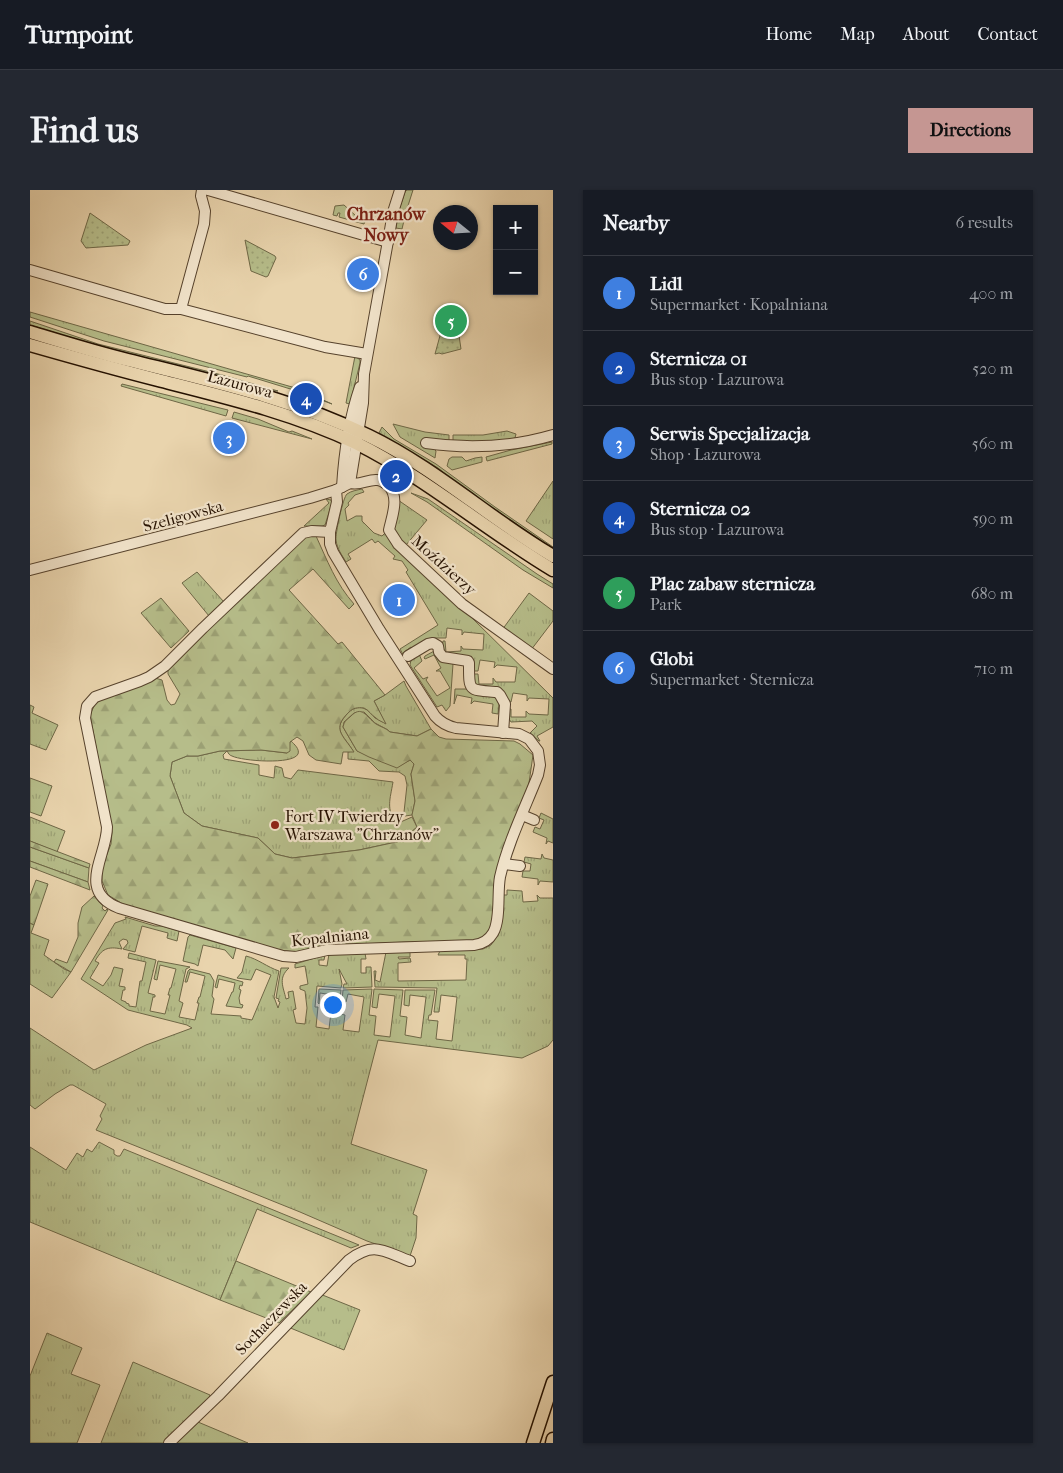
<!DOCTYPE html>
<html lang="en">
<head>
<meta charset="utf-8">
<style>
  body { margin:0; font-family:"IM FELL French Canon",serif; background:#242831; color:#f1f3f6 }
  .controls { position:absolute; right:15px; top:15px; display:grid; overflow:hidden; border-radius:0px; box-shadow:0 1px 4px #0004 }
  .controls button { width:45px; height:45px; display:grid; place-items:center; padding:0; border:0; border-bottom:1px solid #363941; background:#171b24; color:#f1f3f6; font:25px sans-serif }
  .compass { position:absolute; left:403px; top:15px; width:45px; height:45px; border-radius:50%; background:#171b24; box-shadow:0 1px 4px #0004; rotate:288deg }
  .you { position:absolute; left:302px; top:814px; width:18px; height:18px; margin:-12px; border:4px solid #fff; border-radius:50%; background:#1a73e8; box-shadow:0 0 0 8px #1a73e833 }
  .badge { display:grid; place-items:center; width:32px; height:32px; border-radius:50%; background:#c59692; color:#fff; font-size:16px; font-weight:700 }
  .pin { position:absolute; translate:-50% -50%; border:2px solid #fff; box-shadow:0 1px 5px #0006 }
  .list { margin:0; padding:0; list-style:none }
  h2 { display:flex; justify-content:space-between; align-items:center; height:65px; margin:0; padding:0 20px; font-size:21px }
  h2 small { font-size:16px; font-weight:400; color:#9ea1a6 }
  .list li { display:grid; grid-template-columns:32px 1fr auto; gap:15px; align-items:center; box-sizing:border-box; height:75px; padding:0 20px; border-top:1px solid #363941 }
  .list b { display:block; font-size:19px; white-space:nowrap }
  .list p { margin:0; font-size:16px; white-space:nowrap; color:#9ea1a6 }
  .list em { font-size:16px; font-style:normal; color:#9ea1a6 }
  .map { position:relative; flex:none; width:523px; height:1253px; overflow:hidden; border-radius:0px }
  header { display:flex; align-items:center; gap:30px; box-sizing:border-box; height:70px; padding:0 25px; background:#171b24; border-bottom:1px solid #363941 }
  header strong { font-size:24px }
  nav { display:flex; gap:28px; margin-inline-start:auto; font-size:18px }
  .intro { display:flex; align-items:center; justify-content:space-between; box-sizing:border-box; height:120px; padding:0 30px }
  h1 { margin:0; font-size:35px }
  .button { padding:12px 22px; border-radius:0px; background:#c59692; color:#111; font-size:18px; font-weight:700 }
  main { display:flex; gap:30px; padding:0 30px }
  aside { flex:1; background:#171b24; border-radius:0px; box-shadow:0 1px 4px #0004 }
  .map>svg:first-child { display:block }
  .grass { fill:url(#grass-tufts); stroke:#6e6746 }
  .forest { fill:url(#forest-firs); stroke:#6e6746 }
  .park { fill:url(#park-dots); stroke:#6e6746 }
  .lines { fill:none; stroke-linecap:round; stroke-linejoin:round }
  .minor-casing { stroke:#56422c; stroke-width:12 }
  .major-casing { stroke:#251101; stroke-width:15 }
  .minor { stroke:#f1e3ca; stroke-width:10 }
  .major { stroke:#e9d4ad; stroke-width:12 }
  .poi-dot { fill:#8f2418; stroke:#f1e3ca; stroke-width:2 }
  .labels { text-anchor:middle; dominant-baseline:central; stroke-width:4.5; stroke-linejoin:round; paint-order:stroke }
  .street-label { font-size:16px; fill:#251101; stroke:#f1e3ca }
  .poi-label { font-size:16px; fill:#251101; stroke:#f1e3ca; text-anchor:start }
  .neighbourhood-label { font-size:18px; font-weight:bold; fill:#7a1f14; stroke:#f1e3ca }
</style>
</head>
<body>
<header>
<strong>Turnpoint</strong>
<nav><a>Home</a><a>Map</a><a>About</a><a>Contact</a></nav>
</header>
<div class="intro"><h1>Find us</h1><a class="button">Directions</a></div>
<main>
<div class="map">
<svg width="523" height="1253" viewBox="0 0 523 1253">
  <defs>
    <pattern id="grass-tufts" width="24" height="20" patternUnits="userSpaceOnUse" patternTransform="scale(1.25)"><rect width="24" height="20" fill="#b6bd8a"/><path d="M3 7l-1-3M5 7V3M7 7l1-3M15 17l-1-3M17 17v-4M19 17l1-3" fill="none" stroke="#9ca175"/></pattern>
    <pattern id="forest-firs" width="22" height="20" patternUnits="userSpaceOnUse" patternTransform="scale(1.25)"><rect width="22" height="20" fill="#b6bd8a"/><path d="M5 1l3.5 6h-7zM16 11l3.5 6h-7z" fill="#9ca175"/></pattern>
    <pattern id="park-dots" width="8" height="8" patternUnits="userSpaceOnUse" patternTransform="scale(1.25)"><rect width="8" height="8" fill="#b6bd8a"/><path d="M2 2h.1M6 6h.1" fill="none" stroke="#9ca175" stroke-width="1.8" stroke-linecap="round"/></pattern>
  </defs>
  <rect width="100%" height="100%" fill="#e9d4ad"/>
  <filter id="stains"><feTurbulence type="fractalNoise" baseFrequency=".004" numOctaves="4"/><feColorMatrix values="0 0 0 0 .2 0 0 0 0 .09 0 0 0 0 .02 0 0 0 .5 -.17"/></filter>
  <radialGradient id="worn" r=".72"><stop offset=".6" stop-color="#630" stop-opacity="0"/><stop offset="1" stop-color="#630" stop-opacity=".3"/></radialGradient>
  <!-- grass -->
  <g class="grass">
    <path d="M377,0H383L376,22L372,39L366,38L369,20L375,2Z"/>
    <path d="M314,15L326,26L336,29L334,34L309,27L310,23H308L307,26L303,25L305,16Z"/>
    <path d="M0,122L283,203L285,202L291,209L302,214L267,201L218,186L217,187L74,151L0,127Z"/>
    <path d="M0,131L68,154L192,185L248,201L236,200L54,153L23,142L0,135Z"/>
    <path d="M325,166L330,170V173L320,214L316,213Z"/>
    <path d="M92,194L198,220L196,226L91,196Z"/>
    <path d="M204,222L228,229L259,242L262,241L282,249L202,228Z"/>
    <path d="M363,234L395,242L419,245V252L403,258L406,261L405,268L370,247Z"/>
    <path d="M352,237L364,249L406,274L465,317L523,357V361L432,298L408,278L349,243Z"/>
    <path d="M477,241L486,244L485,248L474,251L423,252V245H453Z"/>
    <path d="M522,252V254L457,271L456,267L481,260Z"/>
    <path d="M422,267H432L436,271L445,268L452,267V272L422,280L417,276L419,269Z"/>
    <path d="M523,291V349L496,331Z"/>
    <path d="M332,299L334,302L325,305L318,313L319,315L315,319L317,331L326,326H332V331L344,343L352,346L355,343L358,345L523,508V537L507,546L510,551H509L500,543L507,536L502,531L481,532L479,529V519H481V527H496V521L499,524L518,525L519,509L499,508L497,511V505L483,503L481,512H480L473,503L443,496L444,484H448L449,494H463V488L466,492H485L487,477L467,475L464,478L465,472L450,470L448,481H444L417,465L412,460L413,451H415L416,462L431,461V456L433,459L453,460L454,444L434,442L432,445V440L417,438L416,448H404L384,460L381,457L374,462L377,467L375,468L370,459L408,435L376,382L378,380L372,371L363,369L365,366L348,351L345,353L342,349L318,364L321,369L316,372C312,365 307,359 306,350C305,345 313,307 317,304C321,301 327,300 332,299Z"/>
    <path d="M381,303L398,309L507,384L523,394V398L493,380L397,312Z"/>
    <path d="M296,309L301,310L302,313L295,335L292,336H274L299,313Z"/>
    <path d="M368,310L397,330L376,355L365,345L362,339Z"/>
    <path d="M167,382L194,412L179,426L152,393Z"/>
    <path d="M499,403L523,421V431L501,460L472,440Z"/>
    <path d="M406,460L423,474L420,516L416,521L412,515L407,517L380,475L381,470L389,464L392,471L384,478L393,489L398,487L396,490L407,506L420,498L410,481H406L411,478L404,465L395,469L394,468L395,466Z"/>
    <path d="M374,491L376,496L401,539L387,546L360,542L358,540L345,533L334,522L324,523L314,532L313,537L327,561L371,575L380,570L384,574L381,584L385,611L382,625L375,626L374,622L377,595L375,586L369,582L349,581L339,571L318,569V562L323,561C313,544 301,540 319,522C323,518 328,517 333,518C339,520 341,524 345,528C348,530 352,531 355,533L344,511L355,505Z"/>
    <path d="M425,499H438L466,507L469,514L468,524L462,523L463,514L444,511L441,514L442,508L427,505L424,514Z"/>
    <path d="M0,515L4,517L2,523L28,535L16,560L0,554Z"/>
    <path d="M261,551C264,554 270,559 268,564C263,575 212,571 202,566C199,565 199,564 197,561L193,565L194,569L229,575V585L244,588L245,576L252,578L254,587L261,589L268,580L363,592C360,610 356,618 366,634L382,627L387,637L371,651L329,660L262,668L245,664L228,648L172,636L154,623L140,586L142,572L157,566H168L190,561L231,560L257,563L260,552Z"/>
    <path d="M0,588L22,596L11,626L0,622Z"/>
    <path d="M511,623L523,629V653L518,651L516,654L517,648L503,642L505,637L510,639L514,630L509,628Z"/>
    <path d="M0,627L35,641L27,662L0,651Z"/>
    <path d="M0,657L59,678L58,692L0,671Z"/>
    <path d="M512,664L514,668L523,670V692L510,691L508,695V689L492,687L493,681H500L501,674L494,672L495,667L511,669Z"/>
    <path d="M477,700L492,701L493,712L508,711L507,705L510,708H523V850L518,856L492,868L348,850L321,954L397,980L383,1024L387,1026L386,1048L380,1066L337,1051L270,1022L66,940L72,929L70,926L76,914L43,895H40L25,904L5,919L0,915V838L64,880L116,855L162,838L157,835L98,820L51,789L85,733L96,729L95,727L125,736H132L149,741L147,751L137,748L138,743L112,736L105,762L93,759L98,753L97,750L93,749L89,752L92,759C77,756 72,759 65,771L69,773L60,788L73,796L81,785L84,777L93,779L89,796L95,797V800H93L91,810L96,812V813L99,814V816L106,817L110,791H112L116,772L98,768L99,763L126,770L118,803L125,805V807H123L120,821L135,824L140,805H138L140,798H141L146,779L130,775L127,790L124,789L128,771L160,777L156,779L149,811L153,813L149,827L165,830L169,813H167L169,807H170L175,786L160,782L157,792H155L158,781L160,779L180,784L184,791L182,806L184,809L181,824L211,826V828L222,830L241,785L226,779L221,790L207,788L212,782L216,766C228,769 237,777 249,781L244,807L248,818L250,812L248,811L249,809L246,808L251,778H259C248,788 253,796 256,809L259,808L258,802L263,801L266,819L263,820L266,833L275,834L277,818L275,801L270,799V796L278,794L275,776L265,778V774L295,765L294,770H289V775L297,776L299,764L335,763L336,769H331V783H336V777H341L342,797L313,798L314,794H317L309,779L312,794L311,798L287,796L285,817H288L286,837L299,839L303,805L290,803L289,814L288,813L289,799L311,800L309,819H306V823L315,825L313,840L329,842L334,807L318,804L316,812L312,811L313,800L342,799L339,825L346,826L344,845L360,847L365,806L349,804L347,818L342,817L344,799L373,800L370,826L377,827L375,845L391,848L396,807L380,805L379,816L374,815L375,800H405L401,825H399L398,830L408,831L406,849L422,851L427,807L411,805L409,822H404L407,798L345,797L344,781H346L345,790L350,792L356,762H380V767H368L369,769L380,768L381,772L368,773V791L436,790L437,769H435V765H408L410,761L453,759L461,755L469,743L471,734L472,705H477Z"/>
    <path d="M0,733L4,735L1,743L19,750L14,765L34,779L41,782L22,808L0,794Z"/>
    <path d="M160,745L206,758L203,769L195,760L173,755L168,776L165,774L153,771L158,747Z"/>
    <path d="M188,785L213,792L212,796L210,795L209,799L211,800L209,808L210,814L213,815L212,818L196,816L202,802H203L205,793L189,789L187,798L185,797Z"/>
    <path d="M69,952L84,960V964L87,966H90L94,959L329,1055L321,1058L227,1019L190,1110L0,1032V957L36,980L47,963L53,967L57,959L62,962Z"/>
    <path d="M290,1104L330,1120L314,1160L258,1137Z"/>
    <path d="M17,1143L52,1158L41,1184L70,1195L47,1253H0V1186Z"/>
    <path d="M103,1172L180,1205L179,1210L135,1253H71Z"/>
    <path d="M168,1232L218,1253H146Z"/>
  </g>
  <!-- forest -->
  <g class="forest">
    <path d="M281,345L286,346C297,370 306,394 324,414L319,419L283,379L259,400L308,454L312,452L355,505L344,511L356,534C353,532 349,531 346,528C341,525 339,520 334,518C328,517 323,518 319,522C301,539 313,545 324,562H313L311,574L286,570L279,565L273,551L267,547L260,552V561L257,563L231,560L190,561L168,566H157L142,572L140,586L154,623L172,636L228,648L245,664L262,668L329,660L371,651L387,637L382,625L385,611L381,584L384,574L380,570L367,578L339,567L327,561L313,537C314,532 316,530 320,527C332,514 336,527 346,534C351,537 356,538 360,542L387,546L401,539L409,547L416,549L484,551L490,554L503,565L499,593L467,708L461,739L452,749L444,751L375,752L290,756L265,762L242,759L93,714L78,705L72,691V677L81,654L82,642L60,525L65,514L71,510L125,488L132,490L137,510L141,515L145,514L150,504L138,484V478L276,346Z"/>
    <path d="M131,408L159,441L141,458L111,423Z"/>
    <path d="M0,651L60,674L59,678L0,657Z"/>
    <path d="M0,671L58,692L60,700L0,677Z"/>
    <path d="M6,690L18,694L4,735L0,733V706Z"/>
    <path d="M64,706L73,716L72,718L75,721L77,719L78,720L41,782L24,772L26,769L37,773L48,747V733L52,717Z"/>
    <path d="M206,1071L281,1102L249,1133L190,1110Z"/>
  </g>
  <!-- park -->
  <g class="park">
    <path d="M60,23L100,51L98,55L56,58L51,51Z"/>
    <path d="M215,50L245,66L246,68L238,86L236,87L221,81Z"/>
    <path d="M421,119H425L431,159L412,164L409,163L405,164L411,142Z"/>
  </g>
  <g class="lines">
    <defs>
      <g id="minor">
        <path d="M178,0L358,52"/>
        <path d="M0,80L135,119H151L295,157L337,164"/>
        <path d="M151,119L174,34L175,21L171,6L172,0"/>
        <path d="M396,253C438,259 482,257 523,245"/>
        <path d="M320,293C330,296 338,289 347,290C351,290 355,293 358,295C370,307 362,326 359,340L368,354L432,414L523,479"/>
        <path d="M312,297C314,264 319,229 330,197"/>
        <path d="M300,342V354L303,362L349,439L405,526C411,533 417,536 426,538L489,544L499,549L508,561L510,575L508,585C495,618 478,652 470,687C467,702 471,730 463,743C459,750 452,754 444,755L297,760L266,767L253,766L89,718C46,701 77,666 77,637L55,528L57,516L65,507L110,491L119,487L135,476L173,438L273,343L282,341L300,342L307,312L306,300"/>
        <path d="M0,380L280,308L306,300L320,293L333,213L334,184L360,40L363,22L370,0"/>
        <path d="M378,466L398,454L403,453L408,456L409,462L413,467L438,471L439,473C439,502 438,500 467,502L470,505L475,514L473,543"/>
        <path d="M492,625L504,630"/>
        <path d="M474,674L490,676"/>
        <path d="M139,1253L188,1206L319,1070C344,1051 353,1061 380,1071"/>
      </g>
      <g id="major">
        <path d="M0,142C33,152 65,162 98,170C182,191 261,208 339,246C405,278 460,329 523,366"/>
        <path d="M0,155C42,167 85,179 128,190C195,207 263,223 326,253C396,288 456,340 523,380"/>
        <path d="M503,1253L523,1192"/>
        <path d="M522,1253L523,1249"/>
      </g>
    </defs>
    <!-- minor casing -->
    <use href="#minor" class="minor-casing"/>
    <!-- major casing -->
    <use href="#major" class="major-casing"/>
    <!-- minor -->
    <use href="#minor" class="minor"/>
    <!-- major -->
    <use href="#major" class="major"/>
  </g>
  <!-- markers -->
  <circle class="poi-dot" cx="245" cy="635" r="5"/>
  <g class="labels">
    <!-- street labels -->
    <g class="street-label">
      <text transform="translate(210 194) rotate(15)">Lazurowa</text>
      <text transform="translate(153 326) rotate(-15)">Szeligowska</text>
      <text transform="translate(414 375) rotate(42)">Moździerzy</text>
      <text transform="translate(300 747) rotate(-6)">Kopalniana</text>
      <text transform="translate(241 1128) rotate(-46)">Sochaczewska</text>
    </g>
    <!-- poi labels -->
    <g class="poi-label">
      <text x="255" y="626">Fort IV Twierdzy<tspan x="255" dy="18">Warszawa "Chrzanów"</tspan></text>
    </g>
    <!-- neighbourhood labels -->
    <g class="neighbourhood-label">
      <text x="356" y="24">Chrzanów<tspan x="356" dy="21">Nowy</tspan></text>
    </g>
  </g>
  <rect width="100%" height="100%" filter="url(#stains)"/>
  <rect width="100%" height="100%" fill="url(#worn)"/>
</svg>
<div class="controls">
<button>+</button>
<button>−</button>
</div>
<svg class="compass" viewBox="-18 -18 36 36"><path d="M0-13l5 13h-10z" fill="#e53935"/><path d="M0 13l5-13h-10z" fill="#9ea1a6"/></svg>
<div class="you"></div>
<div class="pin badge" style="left:369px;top:410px;background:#3f7fe0">1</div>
<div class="pin badge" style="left:366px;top:286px;background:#1a4fb4">2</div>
<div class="pin badge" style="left:199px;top:248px;background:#3f7fe0">3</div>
<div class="pin badge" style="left:276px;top:209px;background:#1a4fb4">4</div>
<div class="pin badge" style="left:421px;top:131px;background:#2e9e5b">5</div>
<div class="pin badge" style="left:333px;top:84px;background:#3f7fe0">6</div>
</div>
<aside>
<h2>Nearby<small>6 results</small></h2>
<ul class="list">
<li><span class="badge" style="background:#3f7fe0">1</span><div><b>Lidl</b><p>Supermarket · Kopalniana</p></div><em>400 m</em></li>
<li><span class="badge" style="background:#1a4fb4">2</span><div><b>Sternicza 01</b><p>Bus stop · Lazurowa</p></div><em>520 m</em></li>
<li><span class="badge" style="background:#3f7fe0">3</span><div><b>Serwis Specjalizacja</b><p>Shop · Lazurowa</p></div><em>560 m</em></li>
<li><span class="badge" style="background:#1a4fb4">4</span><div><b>Sternicza 02</b><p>Bus stop · Lazurowa</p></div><em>590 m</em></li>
<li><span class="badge" style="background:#2e9e5b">5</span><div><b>Plac zabaw sternicza</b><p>Park</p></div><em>680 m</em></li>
<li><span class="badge" style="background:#3f7fe0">6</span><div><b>Globi</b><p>Supermarket · Sternicza</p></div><em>710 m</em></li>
</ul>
</aside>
</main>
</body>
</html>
